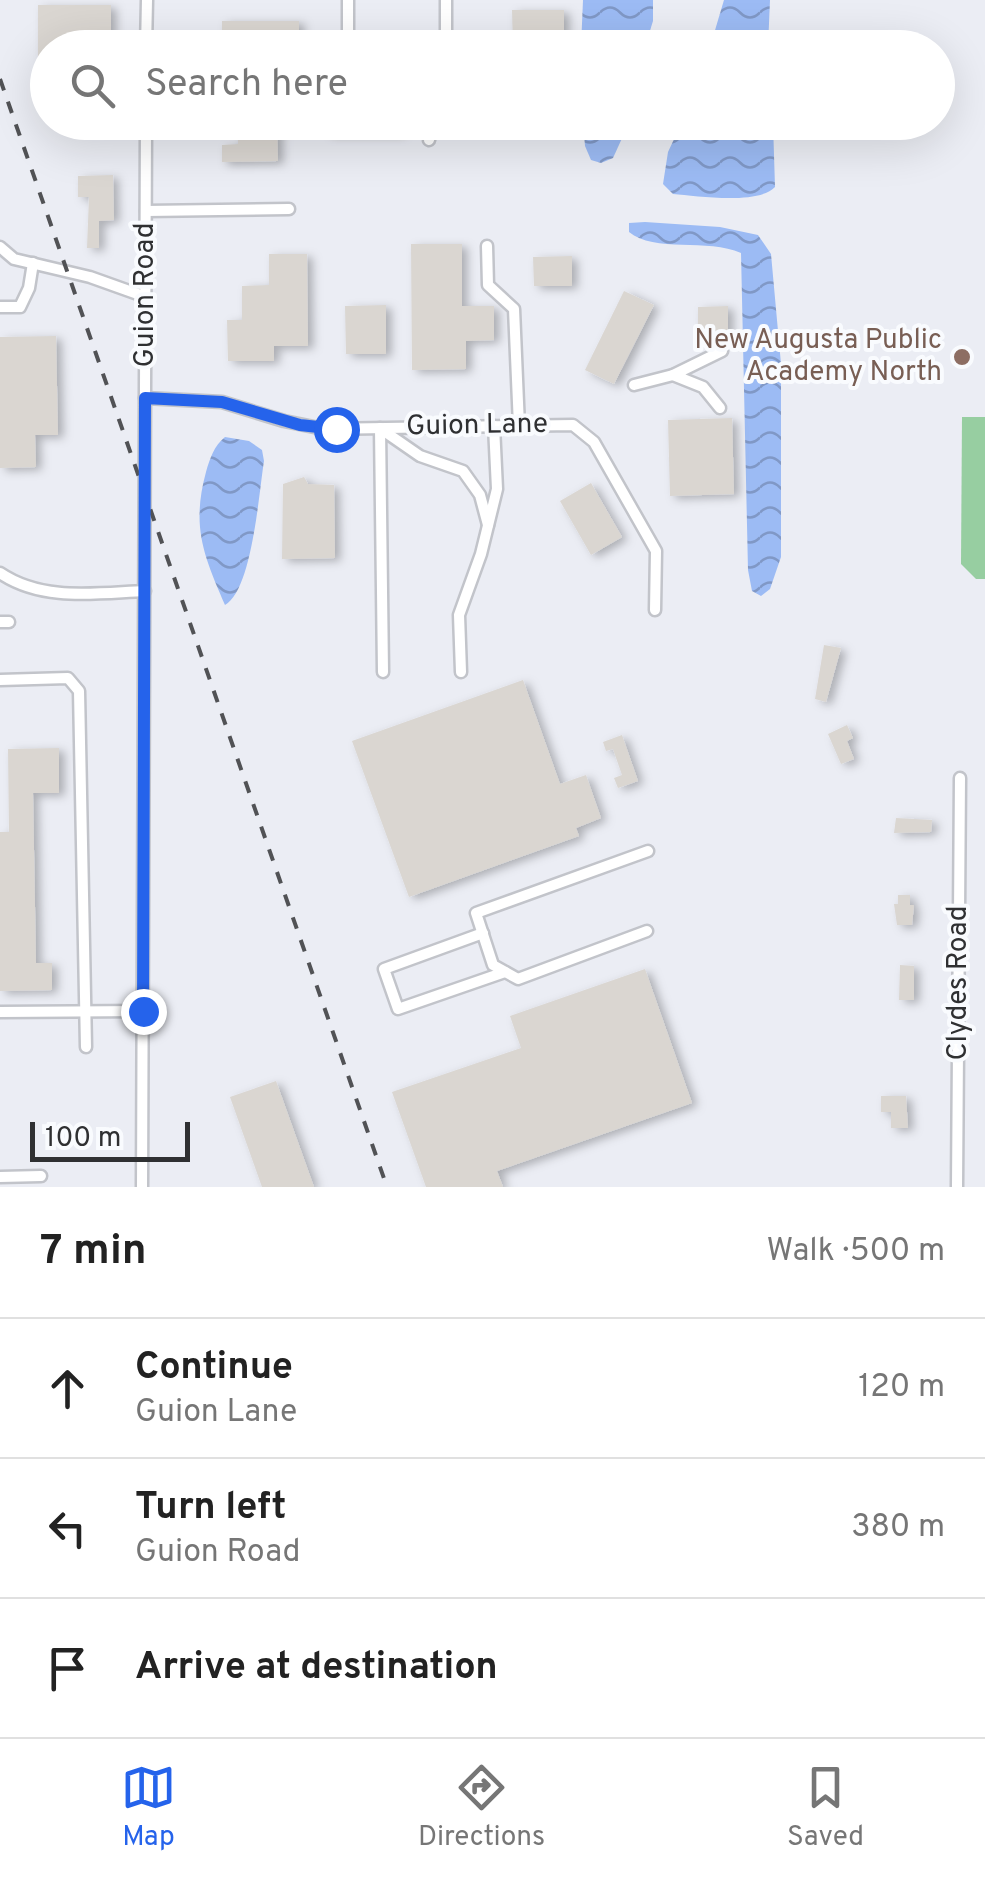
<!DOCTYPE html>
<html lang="en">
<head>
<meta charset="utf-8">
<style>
  body { margin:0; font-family:Overpass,sans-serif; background:#f2f2f2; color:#222 }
  .scale { position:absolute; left:30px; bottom:25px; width:160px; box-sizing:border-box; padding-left:10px; border:5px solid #2f3032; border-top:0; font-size:28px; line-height:35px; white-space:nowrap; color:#2f3032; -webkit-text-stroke:8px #f9fbfe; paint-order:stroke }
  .stop { position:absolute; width:30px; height:30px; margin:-22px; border:8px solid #2563eb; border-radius:50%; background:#fff }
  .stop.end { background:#2563eb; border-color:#fff; box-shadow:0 2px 10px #0008 }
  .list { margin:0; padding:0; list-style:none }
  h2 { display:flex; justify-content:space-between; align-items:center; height:130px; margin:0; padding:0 40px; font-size:42px }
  h2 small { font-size:32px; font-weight:400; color:#767676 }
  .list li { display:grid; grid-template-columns:65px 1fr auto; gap:30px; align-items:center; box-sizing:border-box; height:140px; padding:0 40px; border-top:2px solid #e0e0e0 }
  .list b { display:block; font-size:38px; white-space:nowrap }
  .list p { margin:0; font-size:32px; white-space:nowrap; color:#767676 }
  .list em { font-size:32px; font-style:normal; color:#767676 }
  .icon { flex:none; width:55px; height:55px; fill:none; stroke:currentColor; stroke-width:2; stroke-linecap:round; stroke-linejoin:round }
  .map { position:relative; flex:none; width:985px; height:1187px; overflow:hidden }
  .search { position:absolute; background:#fff; box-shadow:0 10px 40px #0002; left:30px; right:30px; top:30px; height:110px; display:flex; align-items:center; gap:25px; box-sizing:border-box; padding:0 35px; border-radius:55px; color:#767676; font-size:38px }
  .sheet { height:550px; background:#fff }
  nav { display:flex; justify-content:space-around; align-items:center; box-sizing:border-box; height:140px; border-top:2px solid #e0e0e0; background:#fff; font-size:28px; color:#767676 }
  nav a { display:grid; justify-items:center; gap:5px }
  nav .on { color:#2563eb }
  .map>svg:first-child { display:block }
  .park { fill:#97cea1 }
  .water { fill:url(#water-waves) }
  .building { fill:#dad6d1; filter:url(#shadow) }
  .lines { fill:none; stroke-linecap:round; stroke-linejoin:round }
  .minor-casing { stroke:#c2c4ca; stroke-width:15 }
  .minor { stroke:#fff; stroke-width:10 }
  .rail { stroke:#515255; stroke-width:4; stroke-dasharray:12 12; stroke-linecap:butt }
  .route { stroke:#2563eb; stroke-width:12 }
  .education-dot { fill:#8d6e63; stroke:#f9fbfe; stroke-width:4 }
  .labels { text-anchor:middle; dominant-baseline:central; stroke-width:8; stroke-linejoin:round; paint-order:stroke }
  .street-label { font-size:28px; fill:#2f3032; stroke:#f9fbfe }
  .education-label { font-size:28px; fill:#785e54; stroke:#f9fbfe; text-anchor:end }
</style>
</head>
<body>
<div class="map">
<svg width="985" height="1187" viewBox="0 0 985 1187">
  <defs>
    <pattern id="water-waves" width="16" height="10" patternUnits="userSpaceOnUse" patternTransform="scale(2.5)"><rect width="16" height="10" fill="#9cbbf4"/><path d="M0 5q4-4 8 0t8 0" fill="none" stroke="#8098c6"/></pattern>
    <filter id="shadow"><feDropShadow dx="5.5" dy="3" stdDeviation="5" flood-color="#0004"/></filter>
  </defs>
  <rect width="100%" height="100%" fill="#ebedf4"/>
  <!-- park -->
  <path class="park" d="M962,417H985V579H976L961,564Z"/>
  <!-- water -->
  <g class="water">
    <path d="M583,0H653V21L645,47H581Z"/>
    <path d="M724,0H770L768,47H710Z"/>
    <path d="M682,122L773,123L775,187C758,205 697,196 673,194L663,184L668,152Z"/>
    <path d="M583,123H629L613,158L601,163L591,160L585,146Z"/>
    <path d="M645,222L720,227L758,235L771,254L781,364V557L770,589L761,596L752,591L748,570L741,253C708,238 654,253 629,232V223Z"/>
    <path d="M225,437L249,441L262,450L264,461C259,492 252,591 225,605C204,556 191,527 206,472C210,458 214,446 225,437Z"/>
  </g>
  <!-- building -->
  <g class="building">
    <path d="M38,5H111V48H48V61H38Z"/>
    <path d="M512,10H564V48H513Z"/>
    <rect x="222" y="21" width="77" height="27"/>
    <rect x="327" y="122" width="72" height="11"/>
    <path d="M277,123L278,161L222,162V145L238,144V124Z"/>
    <path d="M113,175L114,220L99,221V248H87L89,197H78V176Z"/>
    <path d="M411,244H462V306H494V340L466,341V369L412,370Z"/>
    <path d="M269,254H307L308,346H274V361H228L227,320H242V286L269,285Z"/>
    <path d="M572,256V286H534L533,257Z"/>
    <path d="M624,291L654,305L614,384L585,370Z"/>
    <path d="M386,305V354H346L345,306Z"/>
    <path d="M728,306V336H698V307Z"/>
    <path d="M56,336L58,435H35L36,467L0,468V337Z"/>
    <path d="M732,418L734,494L670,496L668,420Z"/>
    <path d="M304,477L308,484L334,485L335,558L282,559L283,484Z"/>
    <path d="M591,483L622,537L591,555L560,501Z"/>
    <path d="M824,645L841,648L826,702L815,699Z"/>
    <path d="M523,680L560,784L586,775L601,818L576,828L579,836L409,897L352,741Z"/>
    <path d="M847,725L853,738L847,741L854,759L841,764L828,734Z"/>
    <path d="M622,735L638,781L618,788L614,778L622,775L613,749L606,751L603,742Z"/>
    <path d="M59,748V793H33L36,963H52V990L0,991V832H9L8,749Z"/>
    <path d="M896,818L932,820L931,832L894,833Z"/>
    <path d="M898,895H910V905H914L912,925H897L894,904H898Z"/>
    <path d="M900,965L914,966V1000H899Z"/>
    <path d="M645,969L692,1103L497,1171L503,1187H426L392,1092L521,1048L510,1016Z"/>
    <path d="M276,1081L314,1187H262L230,1097Z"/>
    <path d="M881,1096H906L908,1128H891V1112H881Z"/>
  </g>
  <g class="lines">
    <defs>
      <g id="minor">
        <path d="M348,0V43"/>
        <path d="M446,0V48"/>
        <path d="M146,48L147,0"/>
        <path d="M429,140L432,122"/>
        <path d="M146,211L289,209"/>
        <path d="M487,246L488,285L514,309L519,426"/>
        <path d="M0,247L14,259L90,277L146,297"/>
        <path d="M0,307H20L29,288L33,263"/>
        <path d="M634,385L673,375"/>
        <path d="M145,398L222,402L284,421L324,429L573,425L594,442L656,551L655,610"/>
        <path d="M720,408L703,387L673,375L722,351"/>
        <path d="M380,428L383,672"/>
        <path d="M381,429L420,456L463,471L480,495L488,525"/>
        <path d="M0,573C43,602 96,593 145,591"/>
        <path d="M0,622H9"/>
        <path d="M461,672L459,615L481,554L497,489L494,426"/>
        <path d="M0,680L68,678L79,691L86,1047"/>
        <path d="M647,931L518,979L493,965L476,913L648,851"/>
        <path d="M483,933L384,969L398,1009L505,972"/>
        <path d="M0,1012L143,1011"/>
        <path d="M0,1177L41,1176"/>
        <path d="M142,1187L146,122"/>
        <path d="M957,1187L960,778"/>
      </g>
    </defs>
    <!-- minor casing -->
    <use href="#minor" class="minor-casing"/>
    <!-- minor -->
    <use href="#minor" class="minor"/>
    <!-- rail -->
    <path class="rail" d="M0,79L387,1187"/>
  </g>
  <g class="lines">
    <!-- route -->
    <path class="route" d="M143,1011L145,398L222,402L300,425L336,429"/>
  </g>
  <!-- markers -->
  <circle class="education-dot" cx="962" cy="357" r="10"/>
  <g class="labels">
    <!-- street labels -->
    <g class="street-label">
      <text transform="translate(146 295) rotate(-90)">Guion Road</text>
      <text transform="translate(477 426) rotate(-1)">Guion Lane</text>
      <text transform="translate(959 983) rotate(-90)">Clydes Road</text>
    </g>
    <!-- education labels -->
    <g class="education-label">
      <text x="942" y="341">New Augusta Public<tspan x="942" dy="32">Academy North</tspan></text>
    </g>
  </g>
</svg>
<div class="scale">100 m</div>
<div class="stop" style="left:336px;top:429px"></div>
<div class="stop end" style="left:143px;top:1011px"></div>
<div class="search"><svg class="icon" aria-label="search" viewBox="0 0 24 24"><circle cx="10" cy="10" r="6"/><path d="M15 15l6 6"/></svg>Search here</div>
</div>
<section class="sheet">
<h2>7 min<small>Walk · 500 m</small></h2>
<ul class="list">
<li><svg class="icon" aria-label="ahead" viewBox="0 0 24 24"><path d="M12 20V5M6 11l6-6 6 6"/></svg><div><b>Continue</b><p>Guion Lane</p></div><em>120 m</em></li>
<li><svg class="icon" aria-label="left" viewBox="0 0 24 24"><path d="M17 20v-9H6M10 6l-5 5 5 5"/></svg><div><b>Turn left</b><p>Guion Road</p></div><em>380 m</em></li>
<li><svg class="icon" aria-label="arrive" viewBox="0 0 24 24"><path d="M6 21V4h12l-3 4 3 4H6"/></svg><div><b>Arrive at destination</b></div></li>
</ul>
</section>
<nav>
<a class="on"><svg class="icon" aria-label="map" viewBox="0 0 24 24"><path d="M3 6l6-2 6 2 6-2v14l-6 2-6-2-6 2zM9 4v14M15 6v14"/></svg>Map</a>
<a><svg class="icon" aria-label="directions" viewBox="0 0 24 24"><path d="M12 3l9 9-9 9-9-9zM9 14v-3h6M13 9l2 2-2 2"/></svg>Directions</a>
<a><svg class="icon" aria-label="saved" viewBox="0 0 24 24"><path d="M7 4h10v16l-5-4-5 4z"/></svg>Saved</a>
</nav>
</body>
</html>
